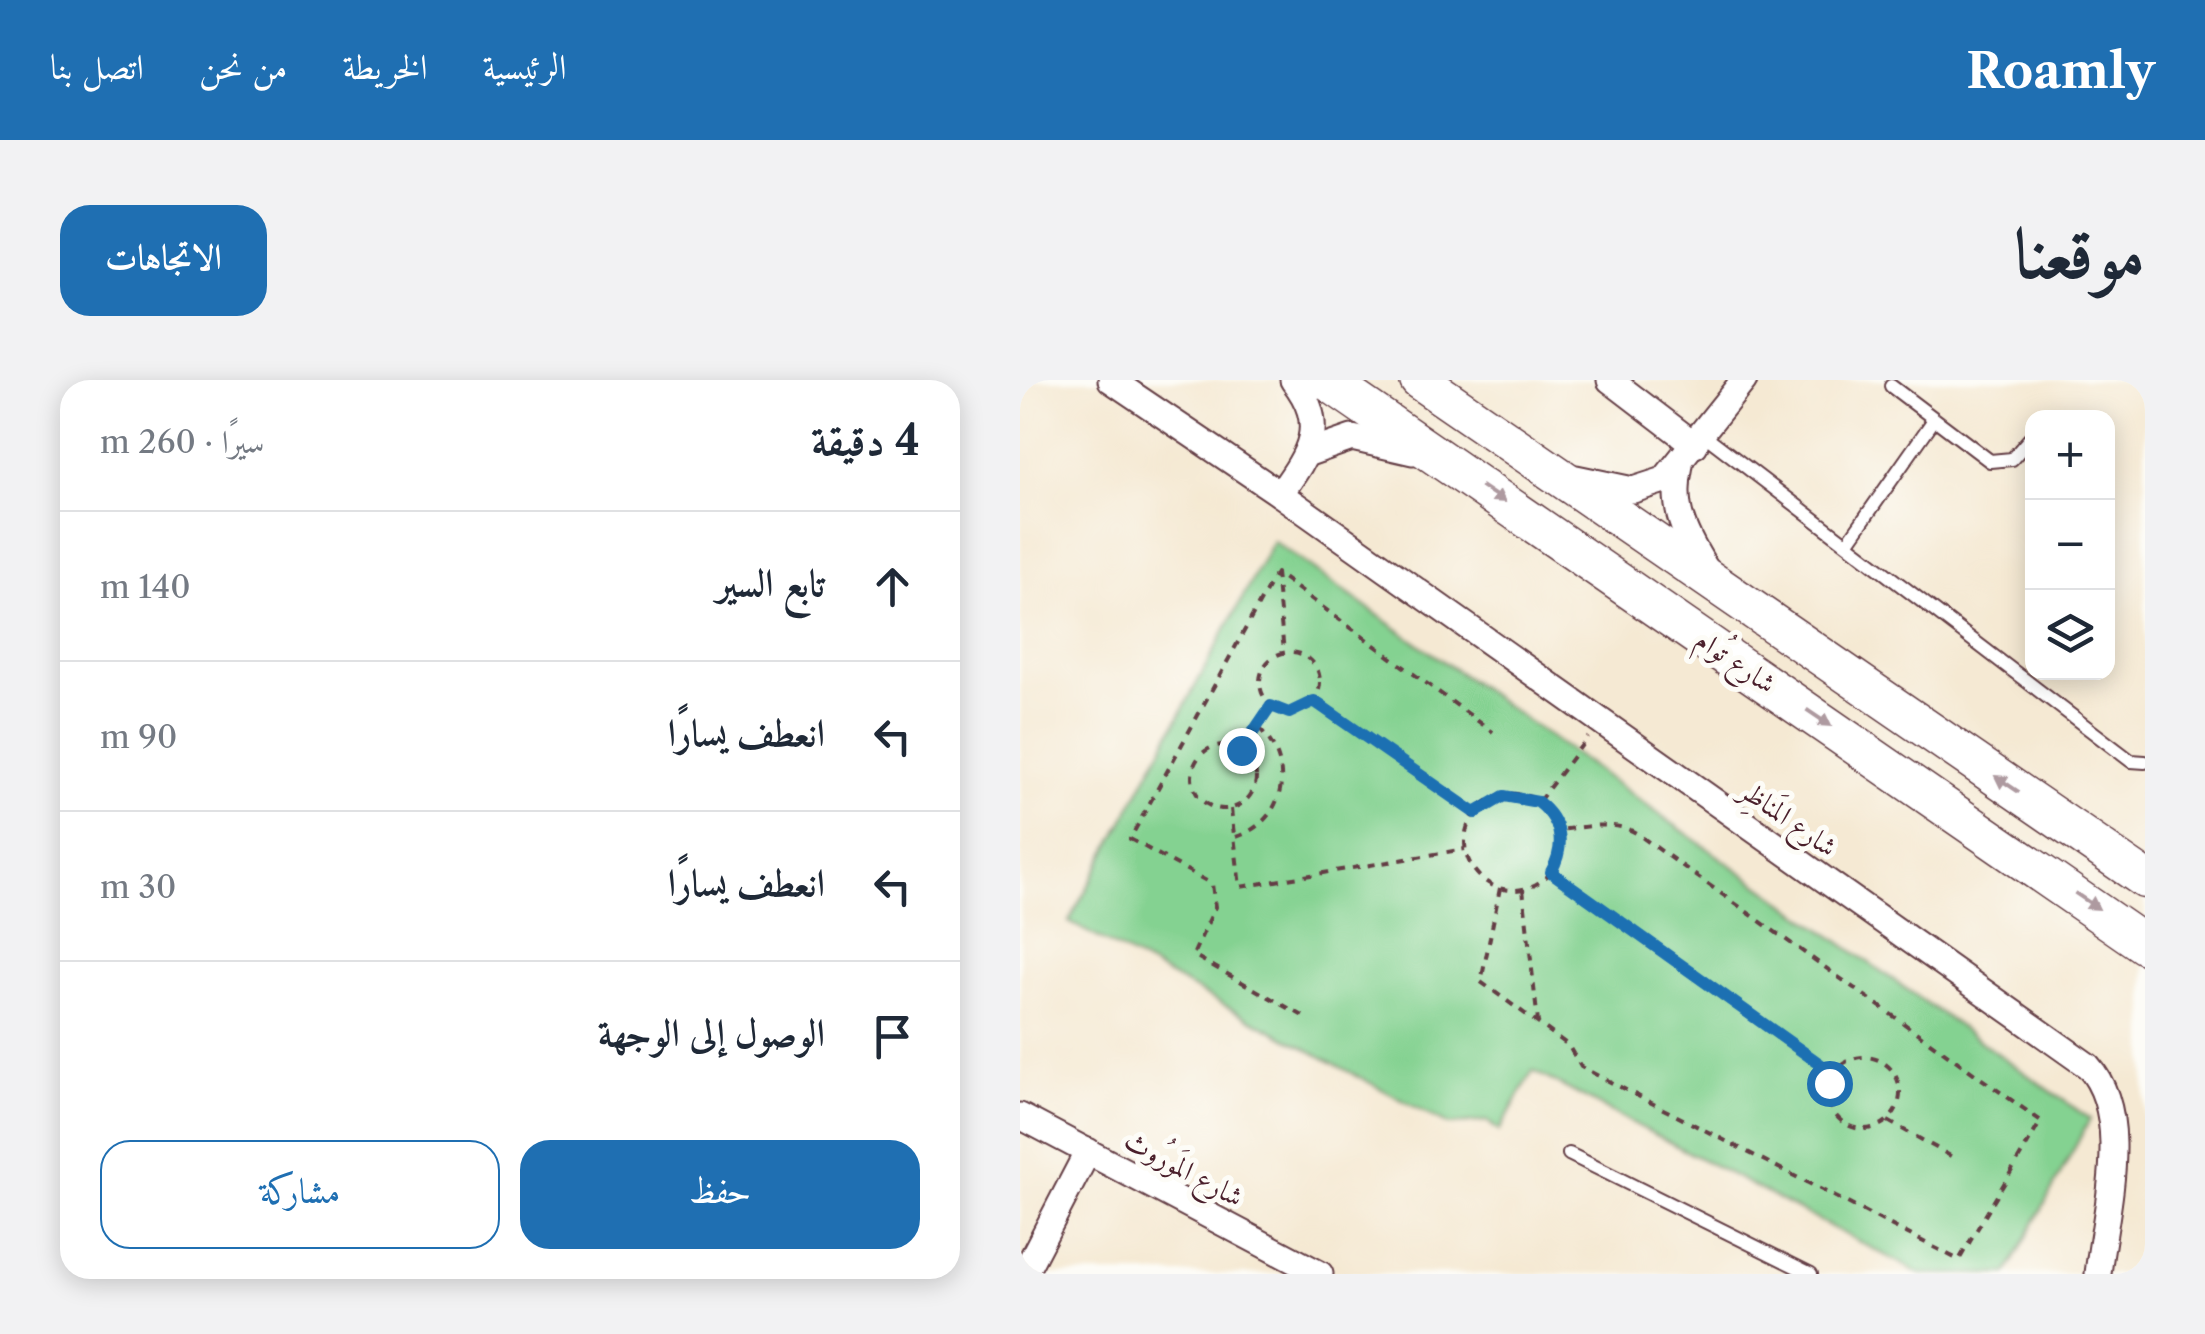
<!DOCTYPE html>
<html lang="ar">
<head>
<meta charset="utf-8">
<style>
  body { margin:0; font-family:"Libre Caslon Text",Amiri,serif; background:#f2f2f3; color:#1f2937; direction:rtl }
  .controls { position:absolute; right:30px; top:30px; display:grid; overflow:hidden; border-radius:20px; box-shadow:0 5px 25px #0003 }
  .controls button { width:90px; height:90px; display:grid; place-items:center; padding:0; border:0; border-bottom:2px solid #e0e1e3; background:#fff; color:#1f2937; font:50px sans-serif }
  .stop { position:absolute; width:30px; height:30px; margin:-22px; border:8px solid #1f6fb2; border-radius:50%; background:#fff }
  .stop.end { background:#1f6fb2; border-color:#fff; box-shadow:0 2px 10px #0008 }
  .list { margin:0; padding:0; list-style:none }
  h2 { display:flex; justify-content:space-between; align-items:center; height:130px; margin:0; padding:0 40px; font-size:42px }
  h2 small { font-size:32px; font-weight:400; color:#747a83 }
  .list li { display:grid; grid-template-columns:65px 1fr auto; gap:30px; align-items:center; box-sizing:border-box; height:150px; padding:0 40px; border-top:2px solid #e0e1e3 }
  .list b { display:block; font-size:38px; white-space:nowrap }
  .list em { font-size:32px; font-style:normal; color:#747a83 }
  .actions { display:flex; gap:20px; padding:30px 40px }
  .actions a { flex:1; padding:22px 0; border:2px solid #1f6fb2; border-radius:30px; text-align:center; font-size:35px; color:#1f6fb2 }
  .actions .main { background:#1f6fb2; color:#fff }
  .icon { flex:none; width:55px; height:55px; fill:none; stroke:currentColor; stroke-width:2; stroke-linecap:round; stroke-linejoin:round }
  .map { position:relative; flex:none; width:1125px; height:894px; overflow:hidden; direction:ltr; border-radius:30px }
  header { display:flex; align-items:center; gap:60px; box-sizing:border-box; height:140px; padding:0 50px; background:#1f6fb2; color:#fff }
  header strong { font-size:48px }
  nav { display:flex; gap:55px; margin-inline-start:auto; font-size:35px }
  .intro { display:flex; align-items:center; justify-content:space-between; box-sizing:border-box; height:240px; padding:0 60px }
  h1 { margin:0; font-size:70px }
  .button { padding:25px 45px; border-radius:30px; background:#1f6fb2; color:#fff; font-size:35px; font-weight:700 }
  main { display:flex; gap:60px; padding:0 60px }
  aside { flex:1; background:#fff; border-radius:30px; box-shadow:0 5px 25px #0003 }
  .map>svg:first-child { display:block }
  .green { fill:#84d291; stroke:#67785e; stroke-width:2.5 }
  .lines { fill:none; stroke-linecap:round; stroke-linejoin:round }
  .lane-casing { stroke:#643d44; stroke-width:16 }
  .street-casing { stroke:#643d44; stroke-width:29 }
  .primary-casing { stroke:#643d44; stroke-width:41 }
  .path { stroke:#643d44; stroke-width:4; stroke-dasharray:8 8; stroke-linecap:butt }
  .lane { stroke:#fff; stroke-width:12 }
  .street { stroke:#fff; stroke-width:25 }
  .primary { stroke:#fff; stroke-width:38 }
  .oneway { fill:#ae9aa0 }
  .route { stroke:#1f6fb2; stroke-width:12 }
  .labels { text-anchor:middle; dominant-baseline:central; stroke-width:10; stroke-linejoin:round; paint-order:stroke }
  .street-label { font-size:28px; fill:#4a1f2b; stroke:#fdfcf7 }
</style>
</head>
<body>
<header>
<strong>Roamly</strong>
<nav><a>الرئيسية</a><a>الخريطة</a><a>من نحن</a><a>اتصل بنا</a></nav>
</header>
<div class="intro"><h1>موقعنا</h1><a class="button">الاتجاهات</a></div>
<main>
<div class="map">
<svg width="1125" height="894" viewBox="0 0 1125 894">
  <rect width="100%" height="100%" fill="#fdfcf7"/>
  <filter id="ink" filterUnits="userSpaceOnUse"><feTurbulence type="fractalNoise" baseFrequency=".01" numOctaves="2"/><feDisplacementMap in="SourceGraphic" scale="20" xChannelSelector="R" yChannelSelector="G"/><feConvolveMatrix kernelMatrix="1 2 1 2 8 2 1 2 1" color-interpolation-filters="sRGB"/></filter>
  <filter id="wash" filterUnits="userSpaceOnUse"><feTurbulence type="fractalNoise" baseFrequency=".0048" numOctaves="4" result="noise"/><feDisplacementMap in="SourceGraphic" scale="40" xChannelSelector="R" yChannelSelector="G"/><feGaussianBlur stdDeviation="2.25" result="paint"/><feColorMatrix in="noise" values="0 0 0 0 0 0 0 0 0 0 0 0 0 0 0 0 0 1.4 0 .05"/><feComposite in="paint" operator="in"/></filter>
  <g filter="url(#wash)">
    <rect width="100%" height="100%" fill="#f5e9d3"/>
    <!-- green -->
    <path class="green" d="M253,161L1070,739L987,894H901L513,691L479,751L467,741L429,745L49,542Z"/>
  </g>
  <g filter="url(#ink)">
    <g class="lines">
      <defs>
        <g id="lane">
          <path d="M871,6L970,81L992,79L1012,56"/>
          <path d="M683,54L1111,381L1125,382"/>
          <path d="M828,162L913,41"/>
          <path d="M549,774L791,894"/>
        </g>
        <g id="street">
          <path d="M91,0L260,114L1068,686C1113,736 1085,831 1078,894"/>
          <path d="M590,0L675,65"/>
          <path d="M289,73L332,58L393,72"/>
          <path d="M660,85C650,129 665,154 687,191"/>
          <path d="M556,98L613,110L644,100L724,0"/>
          <path d="M260,114C289,73 309,46 273,0"/>
          <path d="M0,736L300,894"/>
          <path d="M4,894L68,771"/>
        </g>
        <g id="primary">
          <path d="M306,0L1125,565"/>
          <path d="M399,0L1125,499"/>
        </g>
      </defs>
      <!-- lane casing -->
      <use href="#lane" class="lane-casing"/>
      <!-- street casing -->
      <use href="#street" class="street-casing"/>
      <!-- primary casing -->
      <use href="#primary" class="primary-casing"/>
      <!-- path -->
      <g class="path">
        <path d="M256,193L264,272"/>
        <circle cx="270" cy="302" r="30"/>
        <path d="M294,321L454,433"/>
        <circle cx="204" cy="397" r="32"/>
        <path d="M222,368L251,327"/>
        <circle cx="493" cy="462" r="48"/>
        <path d="M519,421L568,357"/>
        <path d="M211,429L220,507L445,469"/>
        <path d="M216,457C267,440 276,382 237,346"/>
        <path d="M531,491L814,694"/>
        <path d="M480,508L461,602L548,665L561,687L939,880L1021,741L616,453C593,440 566,447 539,450"/>
        <path d="M503,509L518,643"/>
        <path d="M283,636L173,575L195,527L192,504L110,459L256,193L473,352"/>
        <circle cx="844" cy="713" r="36"/>
        <path d="M868,741L936,779"/>
      </g>
      <!-- lane -->
      <use href="#lane" class="lane"/>
      <!-- street -->
      <use href="#street" class="street"/>
      <!-- primary -->
      <use href="#primary" class="primary"/>
    </g>
    <!-- one-way arrows -->
    <defs><path id="oneway-solid" d="M-6-.8H1V-3.2L6.5 0L1 3.2V.8H-6Z" transform="scale(2.5)"/></defs>
    <g class="oneway">
      <use href="#oneway-solid" transform="translate(473 114) rotate(34)"/>
      <use href="#oneway-solid" transform="translate(799 338) rotate(34)"/>
      <use href="#oneway-solid" transform="translate(987 404) rotate(-146)"/>
      <use href="#oneway-solid" transform="translate(1067 521) rotate(34)"/>
    </g>
  </g>
  <g class="lines" filter="url(#ink)">
    <!-- route -->
    <path class="route" d="M221,370L251,326L269,333L294,321L455,433L484,416L518,422C542,441 546,465 531,492L814,694L809,703"/>
  </g>
  <g class="labels">
    <!-- street labels -->
    <g class="street-label">
      <text transform="translate(716 281) rotate(34)">شارع تُوام</text>
      <text transform="translate(769 438) rotate(35)">شارع المَناظِر</text>
      <text transform="translate(164 788) rotate(28)">شارع المَورُوث</text>
    </g>
  </g>
</svg>
<div class="controls">
<button>+</button>
<button>−</button>
<button><svg class="icon" aria-label="layers" viewBox="0 0 24 24"><path d="M12 4l9 5-9 5-9-5zM3 14l9 5 9-5"/></svg></button>
</div>
<div class="stop" style="left:809px;top:703px"></div>
<div class="stop end" style="left:221px;top:370px"></div>
</div>
<aside>
<h2>4 دقيقة<small>سيرًا · 260 m</small></h2>
<ul class="list">
<li><svg class="icon" aria-label="ahead" viewBox="0 0 24 24"><path d="M12 20V5M6 11l6-6 6 6"/></svg><div><b>تابع السير</b></div><em>140 m</em></li>
<li><svg class="icon" aria-label="left" viewBox="0 0 24 24"><path d="M17 20v-9H6M10 6l-5 5 5 5"/></svg><div><b>انعطف يسارًا</b></div><em>90 m</em></li>
<li><svg class="icon" aria-label="left" viewBox="0 0 24 24"><path d="M17 20v-9H6M10 6l-5 5 5 5"/></svg><div><b>انعطف يسارًا</b></div><em>30 m</em></li>
<li><svg class="icon" aria-label="arrive" viewBox="0 0 24 24"><path d="M6 21V4h12l-3 4 3 4H6"/></svg><div><b>الوصول إلى الوجهة</b></div></li>
</ul>
<div class="actions"><a class="main">حفظ</a><a>مشاركة</a></div>
</aside>
</main>
</body>
</html>
